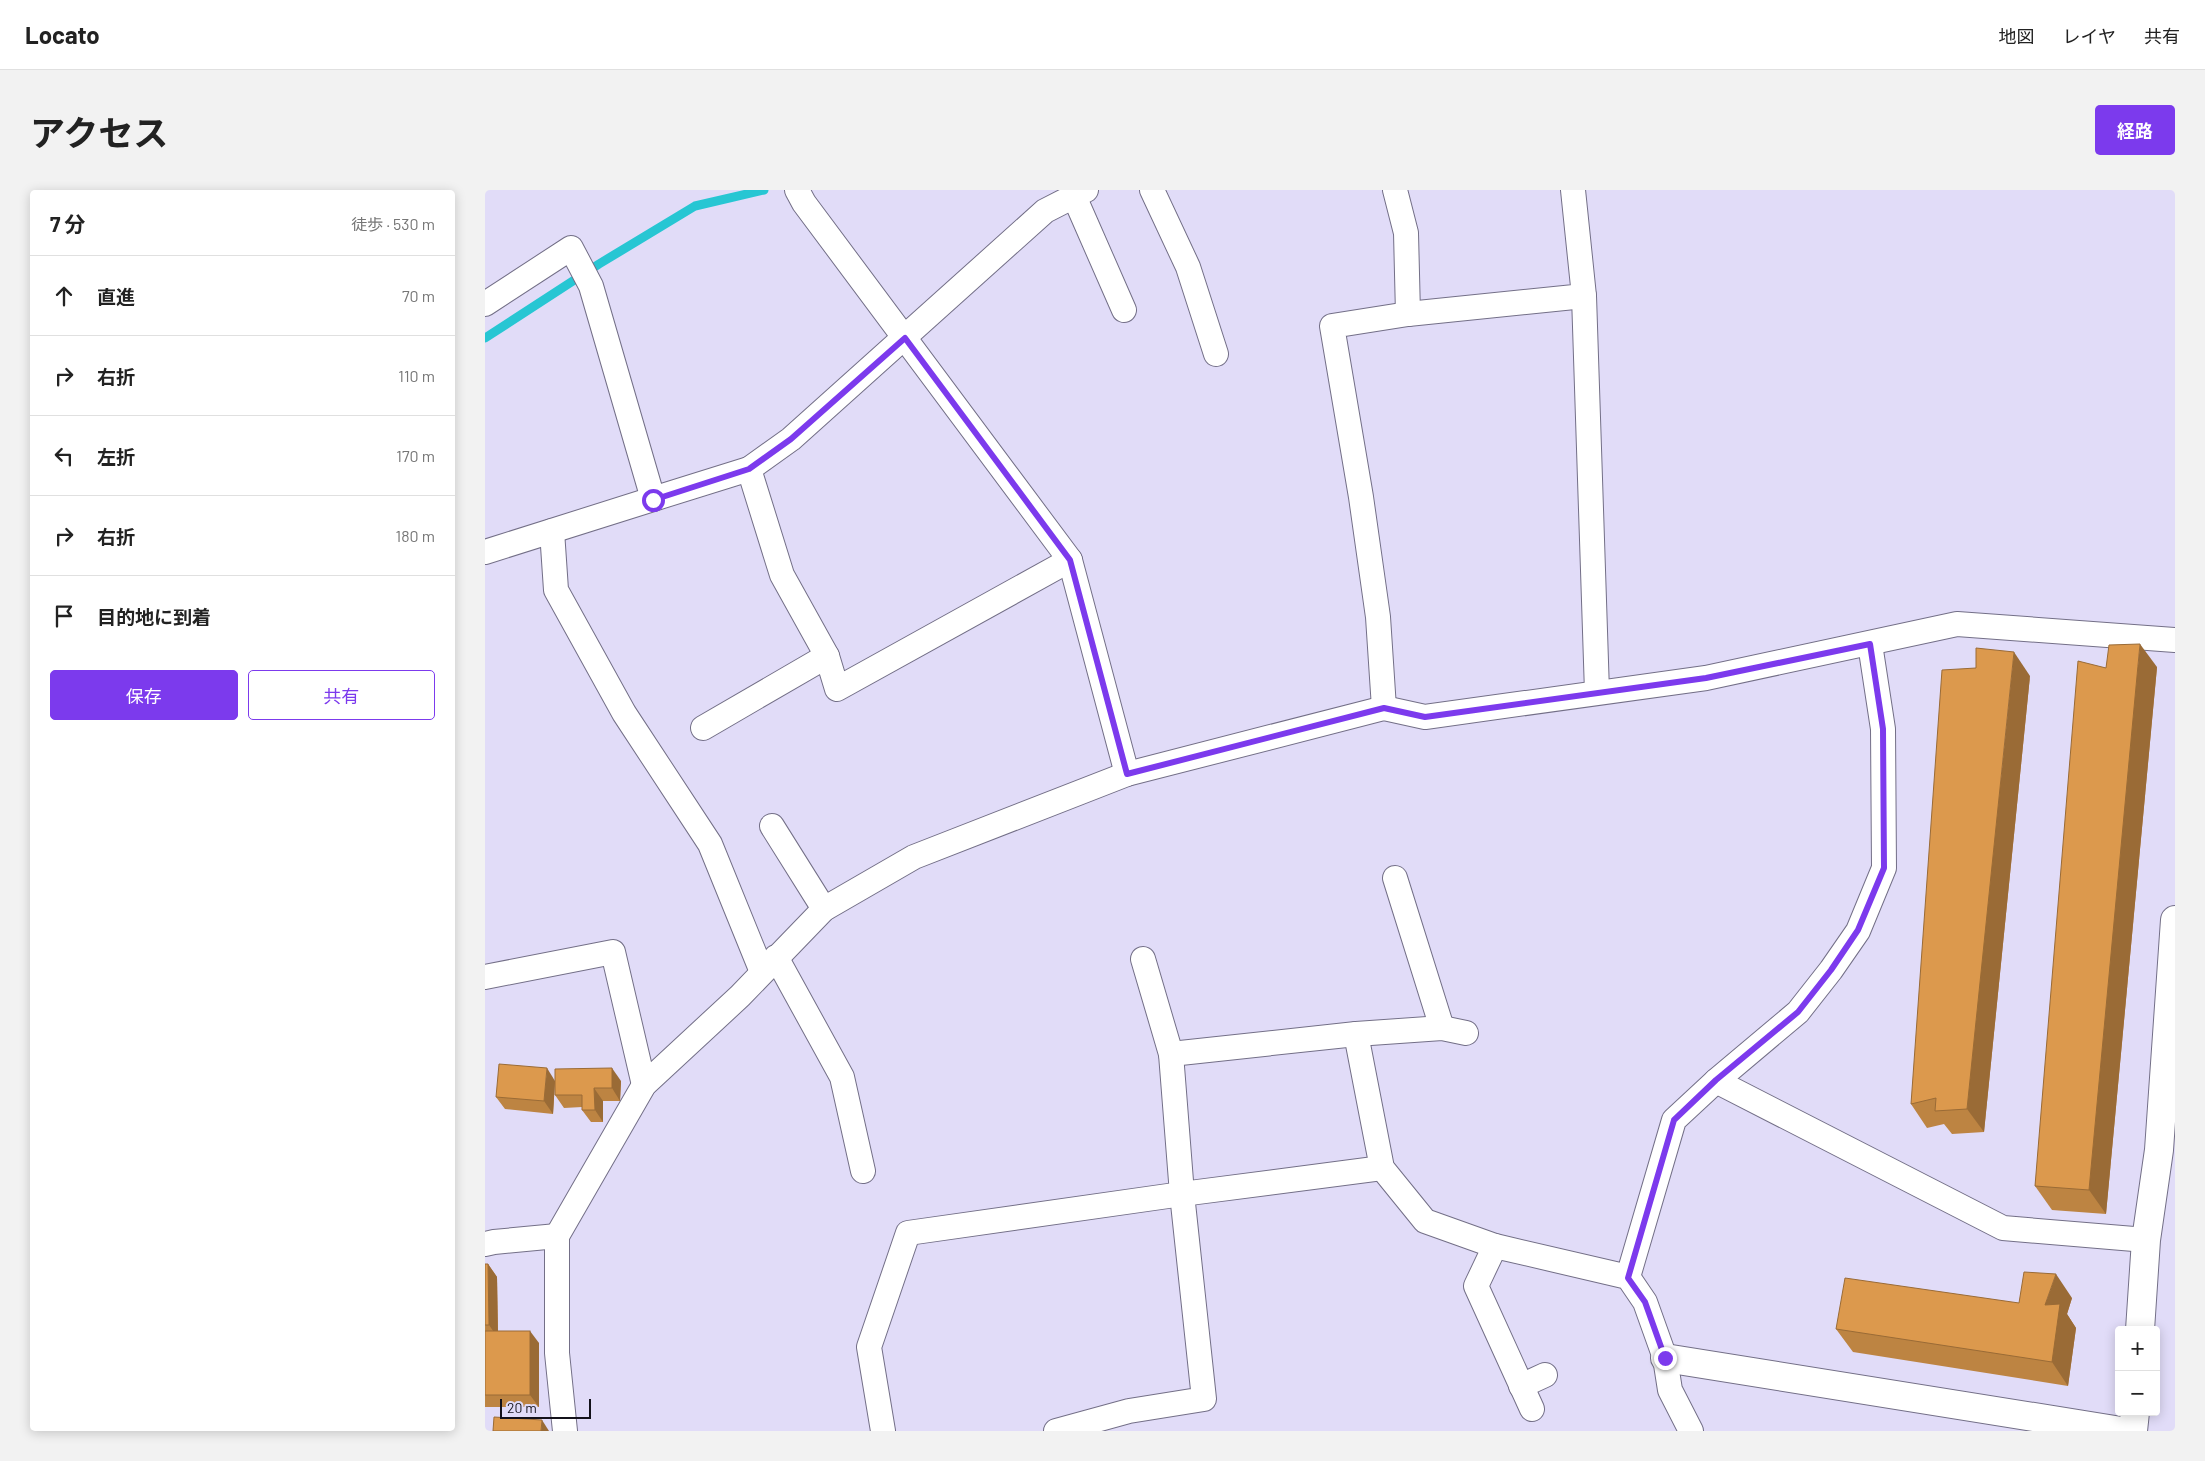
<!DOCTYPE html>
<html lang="ja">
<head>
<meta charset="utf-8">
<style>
  body { margin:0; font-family:Barlow,"Noto Sans JP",sans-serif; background:#f2f2f2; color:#222 }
  .controls { position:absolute; right:15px; bottom:15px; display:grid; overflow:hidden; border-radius:5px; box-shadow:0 2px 12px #0003 }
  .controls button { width:45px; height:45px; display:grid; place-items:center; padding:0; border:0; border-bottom:1px solid #e0e0e0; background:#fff; color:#222; font:25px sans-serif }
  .scale { position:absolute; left:15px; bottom:12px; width:91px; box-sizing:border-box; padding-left:5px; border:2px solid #13111a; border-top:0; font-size:14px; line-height:18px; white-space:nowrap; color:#13111a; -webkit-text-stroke:4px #e1dcf8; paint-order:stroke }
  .stop { position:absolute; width:15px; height:15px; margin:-11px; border:4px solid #7c3aed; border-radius:50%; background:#fff }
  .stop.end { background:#7c3aed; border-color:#fff; box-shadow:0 1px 5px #0008 }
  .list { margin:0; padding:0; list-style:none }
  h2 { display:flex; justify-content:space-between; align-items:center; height:65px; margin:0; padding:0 20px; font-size:21px }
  h2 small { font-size:16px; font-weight:400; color:#767676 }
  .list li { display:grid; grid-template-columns:32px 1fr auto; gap:15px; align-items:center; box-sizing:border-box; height:80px; padding:0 20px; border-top:1px solid #e0e0e0 }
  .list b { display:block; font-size:19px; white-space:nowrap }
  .list em { font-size:16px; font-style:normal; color:#767676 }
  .actions { display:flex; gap:10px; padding:15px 20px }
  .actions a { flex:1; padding:11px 0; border:1px solid #7c3aed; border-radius:5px; text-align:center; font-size:18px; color:#7c3aed }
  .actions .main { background:#7c3aed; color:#fff }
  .icon { flex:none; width:28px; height:28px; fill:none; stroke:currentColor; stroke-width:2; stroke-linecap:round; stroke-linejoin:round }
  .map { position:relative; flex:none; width:1690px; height:1241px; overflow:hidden; border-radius:5px }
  header { display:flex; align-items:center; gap:30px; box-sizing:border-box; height:70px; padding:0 25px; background:#fff; border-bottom:1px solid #e0e0e0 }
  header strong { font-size:24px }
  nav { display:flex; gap:28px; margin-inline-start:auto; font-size:18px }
  .intro { display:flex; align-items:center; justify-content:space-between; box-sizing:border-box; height:120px; padding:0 30px }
  h1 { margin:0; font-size:35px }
  .button { padding:12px 22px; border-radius:5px; background:#7c3aed; color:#fff; font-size:18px; font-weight:700 }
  main { display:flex; gap:30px; padding:0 30px }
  aside { flex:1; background:#fff; border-radius:5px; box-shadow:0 2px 12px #0003 }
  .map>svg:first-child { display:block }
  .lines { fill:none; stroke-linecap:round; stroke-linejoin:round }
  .stream { stroke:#27c6d3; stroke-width:9 }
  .minor-casing { stroke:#736f87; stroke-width:26 }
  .tertiary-casing { stroke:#736f87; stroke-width:30 }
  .minor { stroke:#fff; stroke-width:24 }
  .tertiary { stroke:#fff; stroke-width:28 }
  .wall { fill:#bd8442 }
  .shaded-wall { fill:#9a6b36 }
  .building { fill:#dc994d; stroke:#9a6b36 }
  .route { stroke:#7c3aed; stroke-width:6 }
</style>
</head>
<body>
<header>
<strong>Locato</strong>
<nav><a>地図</a><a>レイヤ</a><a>共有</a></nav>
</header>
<div class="intro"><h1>アクセス</h1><a class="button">経路</a></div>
<main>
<aside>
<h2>7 分<small>徒歩 · 530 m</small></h2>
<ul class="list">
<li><svg class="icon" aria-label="ahead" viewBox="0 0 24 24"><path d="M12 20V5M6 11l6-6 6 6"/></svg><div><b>直進</b></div><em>70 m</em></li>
<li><svg class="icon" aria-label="right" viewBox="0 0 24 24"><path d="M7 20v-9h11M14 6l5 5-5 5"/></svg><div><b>右折</b></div><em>110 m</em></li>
<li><svg class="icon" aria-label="left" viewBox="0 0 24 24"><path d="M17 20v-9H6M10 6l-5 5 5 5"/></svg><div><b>左折</b></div><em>170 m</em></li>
<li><svg class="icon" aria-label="right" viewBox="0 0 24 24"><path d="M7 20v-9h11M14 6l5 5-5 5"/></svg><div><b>右折</b></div><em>180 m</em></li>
<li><svg class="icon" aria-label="arrive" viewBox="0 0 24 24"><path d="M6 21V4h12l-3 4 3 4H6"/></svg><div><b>目的地に到着</b></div></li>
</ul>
<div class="actions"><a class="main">保存</a><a>共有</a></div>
</aside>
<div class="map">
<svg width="1690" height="1241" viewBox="0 0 1690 1241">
  <rect width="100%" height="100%" fill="#e1dcf8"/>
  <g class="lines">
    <!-- stream -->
    <path class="stream" d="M0,148L114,74L210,16L279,0"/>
    <defs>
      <g id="minor">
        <path d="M312,0L319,13L585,370L642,584"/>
        <path d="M667,0L703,77L731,164"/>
        <path d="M910,0L921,43L923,124"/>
        <path d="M589,6L639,120"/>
        <path d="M1099,106L1112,502"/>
        <path d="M0,114L86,58L106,96L168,309L264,279"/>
        <path d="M67,341L71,400L139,523L225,654L277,782"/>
        <path d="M0,362L168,309"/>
        <path d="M585,370L352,499L342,466L297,385L264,279L306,249L560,21L601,0"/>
        <path d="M899,518L893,427L876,307L847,136L923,124L1099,106L1088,0"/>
        <path d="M218,538L342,466"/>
        <path d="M287,636L339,719"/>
        <path d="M910,688L957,838"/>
        <path d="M291,767L357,887L378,981"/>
        <path d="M0,787L128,762L159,895"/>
        <path d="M871,844L897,978L940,1031L1010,1056L1143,1087L1160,1112L1180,1168L1185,1200L1206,1241"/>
        <path d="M686,864L871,844L957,838L981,843"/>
        <path d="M1231,891L1518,1038L1661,1050"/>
        <path d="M0,1054L9,1052L72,1046"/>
        <path d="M1010,1056L991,1096L1047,1219"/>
        <path d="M1143,1087L1189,930L1231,891L1313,822L1346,780L1373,741L1399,678L1398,539L1385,454"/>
        <path d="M1036,1196L1060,1185"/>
        <path d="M80,1241L72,1163V1046L159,895L255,806L339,719L429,667L642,584L899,518L940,527L1221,488L1472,434L1690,450"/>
        <path d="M398,1241L384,1157L423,1043L697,1004L897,978"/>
        <path d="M571,1241L644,1221L719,1209L697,1004L686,864L658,769"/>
      </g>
      <g id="tertiary">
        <path d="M1655,1140L1661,1050L1674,960L1690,730"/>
        <path d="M1180,1168L1636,1241"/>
        <path d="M1648,1241L1650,1222"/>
      </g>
    </defs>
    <!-- minor casing -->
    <use href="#minor" class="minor-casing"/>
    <!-- tertiary casing -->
    <use href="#tertiary" class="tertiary-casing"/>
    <!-- minor -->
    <use href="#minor" class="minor"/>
    <!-- tertiary -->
    <use href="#tertiary" class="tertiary"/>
  </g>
  <!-- wall -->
  <g class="wall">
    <path d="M1672,477L1621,1024L1567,1020L1550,996L1621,478Z"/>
    <path d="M1545,486L1499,942L1467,944L1459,934L1442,938L1426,914Z"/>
    <path d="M70,891H136L135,911H118V932H106L97,920V917L79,918L70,905V892L68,924L20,919L11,907Z"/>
    <path d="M0,1074H3L12,1087L13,1141L54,1153V1217H0Z"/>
    <path d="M1587,1108L1582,1124L1591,1138L1583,1196L1368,1162L1351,1139L1534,1113Z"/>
  </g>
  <!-- shaded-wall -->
  <g class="shaded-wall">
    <path d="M1655,454L1672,477L1621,1024L1604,1000Z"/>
    <path d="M1529,462L1545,486L1499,942L1482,919Z"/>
    <path d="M62,878L70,891L68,924L59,911Z"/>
    <path d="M127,878L136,891L135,911L127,898Z"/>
    <path d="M109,898L118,911V932L110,920Z"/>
    <path d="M3,1074L12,1087L13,1148L4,1135Z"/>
    <path d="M1571,1084L1587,1108L1582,1124L1591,1138L1583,1196L1567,1172L1560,1115Z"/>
    <path d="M45,1141L54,1153V1217L45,1205Z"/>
    <path d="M57,1230L64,1241H56Z"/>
  </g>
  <!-- building -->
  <g class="building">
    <path d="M1655,454L1604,1000L1550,996L1593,471L1621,478L1624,455Z"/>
    <path d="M1491,458L1529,462L1482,919L1450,921L1451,908L1426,914L1457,480L1491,478Z"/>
    <path d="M14,874L62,878L59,911L11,907Z"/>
    <path d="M127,878V898H109L110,920H97V905H70V879Z"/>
    <path d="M0,1074H3L4,1135H0Z"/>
    <path d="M1539,1082L1571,1084L1560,1115L1575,1114L1567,1172L1351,1139L1360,1088L1534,1113Z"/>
    <rect x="0" y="1141" width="45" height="64"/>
    <path d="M9,1227L57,1230L56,1241H8Z"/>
  </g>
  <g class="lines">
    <!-- route -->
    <path class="route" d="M168,310L264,279L306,249L420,148L585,370L642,584L899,518L940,527L1221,488L1385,454L1398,539L1399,678L1373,740L1346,780L1313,822L1231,890L1189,930L1143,1088L1160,1112L1180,1168"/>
  </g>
</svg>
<div class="controls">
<button>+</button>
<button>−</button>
</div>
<div class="scale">20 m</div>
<div class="stop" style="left:168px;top:310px"></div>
<div class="stop end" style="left:1180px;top:1168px"></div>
</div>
</main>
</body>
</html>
